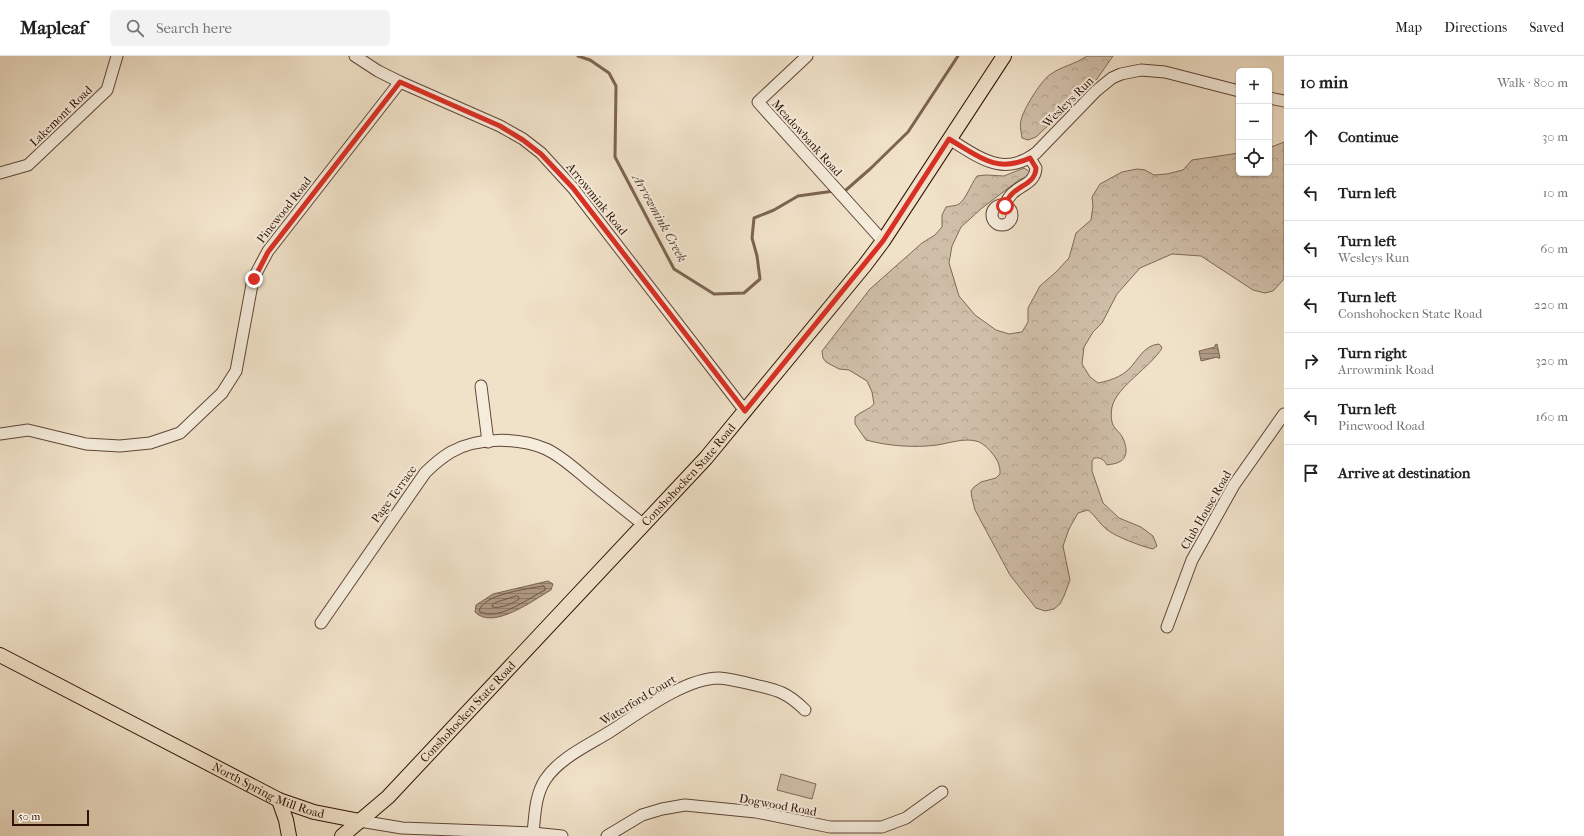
<!DOCTYPE html>
<html lang="en">
<head>
<meta charset="utf-8">
<style>
  body { margin:0; font-family:"IM FELL French Canon",serif; background:#f2f2f2; color:#222 }
  .controls { position:absolute; right:12px; top:12px; display:grid; overflow:hidden; border-radius:6px; box-shadow:0 1px 3px #0004 }
  .controls button { width:36px; height:36px; display:grid; place-items:center; padding:0; border:0; border-bottom:1px solid #e0e0e0; background:#fff; color:#222; font:20px sans-serif }
  .scale { position:absolute; left:12px; bottom:10px; width:77px; box-sizing:border-box; padding-left:4px; border:2px solid #301105; border-top:0; font-size:11px; line-height:14px; white-space:nowrap; color:#301105; -webkit-text-stroke:3px #f5ecdc; paint-order:stroke }
  .stop { position:absolute; width:12px; height:12px; margin:-9px; border:3px solid #d93025; border-radius:50%; background:#fff }
  .stop.end { background:#d93025; border-color:#fff; box-shadow:0 1px 4px #0008 }
  .list { margin:0; padding:0; list-style:none }
  h2 { display:flex; justify-content:space-between; align-items:center; height:52px; margin:0; padding:0 16px; font-size:17px }
  h2 small { font-size:13px; font-weight:400; color:#767676 }
  .list li { display:grid; grid-template-columns:26px 1fr auto; gap:12px; align-items:center; box-sizing:border-box; height:56px; padding:0 16px; border-top:1px solid #e0e0e0 }
  .list b { display:block; font-size:15px; white-space:nowrap }
  .list p { margin:0; font-size:13px; white-space:nowrap; color:#767676 }
  .list em { font-size:13px; font-style:normal; color:#767676 }
  .icon { flex:none; width:22px; height:22px; fill:none; stroke:currentColor; stroke-width:2; stroke-linecap:round; stroke-linejoin:round }
  .map { position:relative; flex:none; width:1284px; height:780px; overflow:hidden }
  header { display:flex; align-items:center; gap:24px; box-sizing:border-box; height:56px; padding:0 20px; background:#fff; border-bottom:1px solid #e0e0e0 }
  header strong { font-size:19px }
  nav { display:flex; gap:22px; margin-inline-start:auto; font-size:14px }
  .search { width:280px; height:36px; background:#f2f2f2; display:flex; align-items:center; gap:10px; box-sizing:border-box; padding:0 14px; border-radius:6px; color:#767676; font-size:15px }
  main { display:flex }
  aside { flex:1; background:#fff }
  .map>svg:first-child { display:block }
  .forest { fill:url(#forest-crowns); stroke:#806856 }
  .green { fill:#cfbea8; stroke:#806856 }
  .water { fill:url(#water-rules); stroke:#7c6452 }
  .lines { fill:none; stroke-linecap:round; stroke-linejoin:round }
  .shore { stroke:#705646; stroke-width:1 }
  .stream { stroke:#7c6452; stroke-width:3 }
  .minor-casing { stroke:#604536; stroke-width:13 }
  .major-casing { stroke:#301105; stroke-width:16 }
  .minor { stroke:#f5ecdc; stroke-width:11 }
  .major { stroke:#f0e2c9; stroke-width:14 }
  .route { stroke:#d93025; stroke-width:5 }
  .labels { text-anchor:middle; dominant-baseline:central; stroke-width:4; stroke-linejoin:round; paint-order:stroke }
  .street-label { font-size:12px; fill:#301105; stroke:#f5ecdc }
  .water-label { font-size:13px; font-style:italic; fill:#634839; stroke:#f5ecdc }
</style>
</head>
<body>
<header>
<strong>Mapleaf</strong>
<div class="search"><svg class="icon" aria-label="search" viewBox="0 0 24 24"><circle cx="10" cy="10" r="6"/><path d="M15 15l6 6"/></svg>Search here</div>
<nav><a>Map</a><a>Directions</a><a>Saved</a></nav>
</header>
<main>
<div class="map">
<svg width="1284" height="780" viewBox="0 0 1284 780">
  <defs>
    <pattern id="forest-crowns" width="20" height="18" patternUnits="userSpaceOnUse"><rect width="20" height="18" fill="#cfbea8"/><path d="M2 6a3 3 0 1 1 6 0M12 15a3 3 0 1 1 6 0" fill="none" stroke="#b2a28f"/></pattern>
    <pattern id="water-rules" width="6" height="5" patternUnits="userSpaceOnUse"><rect width="6" height="5" fill="#af9b86"/><path d="M0 2.5h6" fill="none" stroke="#8f7d6c"/></pattern>
  </defs>
  <rect width="100%" height="100%" fill="#f0e2c9"/>
  <filter id="stains"><feTurbulence type="fractalNoise" baseFrequency=".005" numOctaves="4"/><feColorMatrix values="0 0 0 0 .2 0 0 0 0 .09 0 0 0 0 .02 0 0 0 .5 -.17"/></filter>
  <radialGradient id="worn" r=".72"><stop offset=".6" stop-color="#630" stop-opacity="0"/><stop offset="1" stop-color="#630" stop-opacity=".3"/></radialGradient>
  <!-- forest -->
  <g class="forest">
    <path d="M1087,0H1113L1097,23L1036,81L1028,84L1022,82C1021,75 1019,68 1022,61C1025,51 1042,23 1051,18C1062,10 1074,9 1087,0Z"/>
    <path d="M1284,86V223L1273,235L1265,237L1253,234L1201,200L1172,198L1140,212L1117,238L1102,267L1093,276L1084,291L1082,308L1090,321L1098,327C1109,325 1121,321 1129,313C1138,304 1144,289 1159,288L1161,290L1162,292C1151,311 1117,330 1112,351C1111,356 1111,362 1112,366C1113,371 1118,375 1121,379C1126,386 1130,402 1119,406C1116,408 1111,408 1107,409C1104,404 1101,401 1094,402L1092,405V415L1103,447L1119,462L1141,471L1153,480L1157,490L1153,493C1143,491 1114,480 1106,473C1099,467 1095,459 1088,454L1078,457L1069,473L1063,490L1070,524L1064,540L1060,548L1054,553L1045,555L1036,552L1010,519L975,454L972,442L971,435L974,431L981,426L996,422L1000,418C1000,415 1000,412 999,409C997,401 984,386 976,385C963,382 950,387 937,389C914,392 888,390 866,384L855,368V361C861,355 869,354 874,348L872,336L867,325L849,314L839,313L826,306L823,302L822,295L870,233L922,187L935,179L942,171V159L946,151C950,150 956,150 959,148C966,143 971,128 977,120L986,119L1004,120L1024,112L1030,116L1027,121L1019,124L982,152L961,171L952,190L949,207L959,240L975,259L996,274L1009,278L1022,276L1028,266V252L1040,230L1056,216L1069,202L1076,177L1091,164L1093,150L1092,141L1100,128L1122,116L1137,113L1145,114L1154,119L1167,118L1183,114L1192,104L1239,97V117H1269V92Z"/>
  </g>
  <!-- green -->
  <path class="green" d="M781,718L816,728L812,743L777,734Z"/>
  <!-- water -->
  <g class="water">
    <path d="M1217,288L1220,302H1218L1217,301L1201,305L1199,295L1215,291V289Z"/>
    <path d="M548,525L553,528L551,534C535,543 493,575 475,556L476,549L493,538Z"/>
  </g>
  <g class="lines">
    <!-- shore -->
    <g class="shore">
      <path d="M543,530L545,531V534C530,541 497,567 479,555C483,538 528,533 543,530Z"/>
      <path d="M517,540L519,541V543C513,548 499,553 492,551L493,548L497,546Z"/>
    </g>
    <!-- stream -->
    <g class="stream">
      <path d="M578,0L590,4L609,17L616,30L615,101L674,213L714,238L744,237L760,223L757,200L752,182L754,162L774,154L798,140L834,135"/>
      <path d="M842,135L846,134L870,113L908,76L958,0"/>
    </g>
    <defs>
      <g id="minor">
        <path d="M355,0L378,15L400,26L500,70L523,83L541,97L573,132L745,355"/>
        <path d="M807,0L758,46L883,185"/>
        <path d="M1269,42L1284,45"/>
        <path d="M949,83C979,101 1003,122 1036,97L1096,35L1112,22L1121,18L1141,14L1165,16L1239,35"/>
        <path d="M0,117L28,109L107,34L117,0"/>
        <circle cx="1002" cy="159" r="10"/>
        <path d="M1005,150C1011,128 1035,132 1036,112L1030,102"/>
        <path d="M481,330L488,386"/>
        <path d="M0,378L28,374L86,388L120,390L150,387L180,377L222,337L236,315L253,223L268,195L400,26"/>
        <path d="M321,567L425,417C433,409 441,402 451,396C477,381 518,381 546,393C561,400 574,412 587,423C606,439 625,454 644,469"/>
        <path d="M1167,571L1192,504L1234,429L1284,358"/>
        <path d="M360,765L402,772L533,777L562,780"/>
        <path d="M533,777C535,759 535,740 545,724C559,702 589,689 611,675C639,657 685,622 719,622C731,623 743,626 755,629C778,634 788,637 805,654"/>
        <path d="M607,780L642,759L662,753L685,749L756,756L830,771H882L906,762L942,736"/>
      </g>
      <g id="major">
        <path id="s1" d="M0,599L279,744L314,756L360,765"/>
        <path d="M279,744L286,764L289,780"/>
        <path id="s2" d="M342,780L388,741L706,402L865,209L883,185L1004,0"/>
      </g>
    </defs>
    <!-- minor casing -->
    <use href="#minor" class="minor-casing"/>
    <!-- major casing -->
    <use href="#major" class="major-casing"/>
    <!-- minor -->
    <use href="#minor" class="minor"/>
    <!-- major -->
    <use href="#major" class="major"/>
  </g>
  <g class="lines">
    <!-- route -->
    <path class="route" d="M254,223L268,196L400,26L500,70L523,84L541,98L573,132L745,355L883,185L949,83C978,100 996,118 1030,102L1036,112C1035,132 1011,128 1005,150"/>
  </g>
  <g class="labels">
    <!-- street labels -->
    <g class="street-label">
      <text transform="translate(1068 46) rotate(-45)">Wesleys Run</text>
      <text transform="translate(61 60) rotate(-44)">Lakemont Road</text>
      <text transform="translate(807 82) rotate(48)">Meadowbank Road</text>
      <text transform="translate(597 143) rotate(51)">Arrowmink Road</text>
      <text transform="translate(284 154) rotate(-52)">Pinewood Road</text>
      <text stroke="none"><textPath href="#s2" startOffset="501">Conshohocken State Road</textPath></text>
      <text transform="translate(394 438) rotate(-54)">Page Terrace</text>
      <text transform="translate(1206 454) rotate(-60)">Club House Road</text>
      <text transform="translate(638 644) rotate(-31)">Waterford Court</text>
      <text stroke="none"><textPath href="#s2" startOffset="177">Conshohocken State Road</textPath></text>
      <text stroke="none"><textPath href="#s1" startOffset="301">North Spring Mill Road</textPath></text>
      <text transform="translate(778 749) rotate(10)">Dogwood Road</text>
    </g>
    <!-- water labels -->
    <g class="water-label">
      <text transform="translate(660 162) rotate(61)">Arrowmink Creek</text>
    </g>
  </g>
  <rect width="100%" height="100%" filter="url(#stains)"/>
  <rect width="100%" height="100%" fill="url(#worn)"/>
</svg>
<div class="controls">
<button>+</button>
<button>−</button>
<button><svg class="icon" aria-label="locate" viewBox="0 0 24 24"><circle cx="12" cy="12" r="6"/><path d="M12 2v4M12 18v4M2 12h4M18 12h4"/></svg></button>
</div>
<div class="scale">50 m</div>
<div class="stop" style="left:1005px;top:150px"></div>
<div class="stop end" style="left:254px;top:223px"></div>
</div>
<aside>
<h2>10 min<small>Walk · 800 m</small></h2>
<ul class="list">
<li><svg class="icon" aria-label="ahead" viewBox="0 0 24 24"><path d="M12 20V5M6 11l6-6 6 6"/></svg><div><b>Continue</b></div><em>30 m</em></li>
<li><svg class="icon" aria-label="left" viewBox="0 0 24 24"><path d="M17 20v-9H6M10 6l-5 5 5 5"/></svg><div><b>Turn left</b></div><em>10 m</em></li>
<li><svg class="icon" aria-label="left" viewBox="0 0 24 24"><path d="M17 20v-9H6M10 6l-5 5 5 5"/></svg><div><b>Turn left</b><p>Wesleys Run</p></div><em>60 m</em></li>
<li><svg class="icon" aria-label="left" viewBox="0 0 24 24"><path d="M17 20v-9H6M10 6l-5 5 5 5"/></svg><div><b>Turn left</b><p>Conshohocken State Road</p></div><em>220 m</em></li>
<li><svg class="icon" aria-label="right" viewBox="0 0 24 24"><path d="M7 20v-9h11M14 6l5 5-5 5"/></svg><div><b>Turn right</b><p>Arrowmink Road</p></div><em>320 m</em></li>
<li><svg class="icon" aria-label="left" viewBox="0 0 24 24"><path d="M17 20v-9H6M10 6l-5 5 5 5"/></svg><div><b>Turn left</b><p>Pinewood Road</p></div><em>160 m</em></li>
<li><svg class="icon" aria-label="arrive" viewBox="0 0 24 24"><path d="M6 21V4h12l-3 4 3 4H6"/></svg><div><b>Arrive at destination</b></div></li>
</ul>
</aside>
</main>
</body>
</html>
